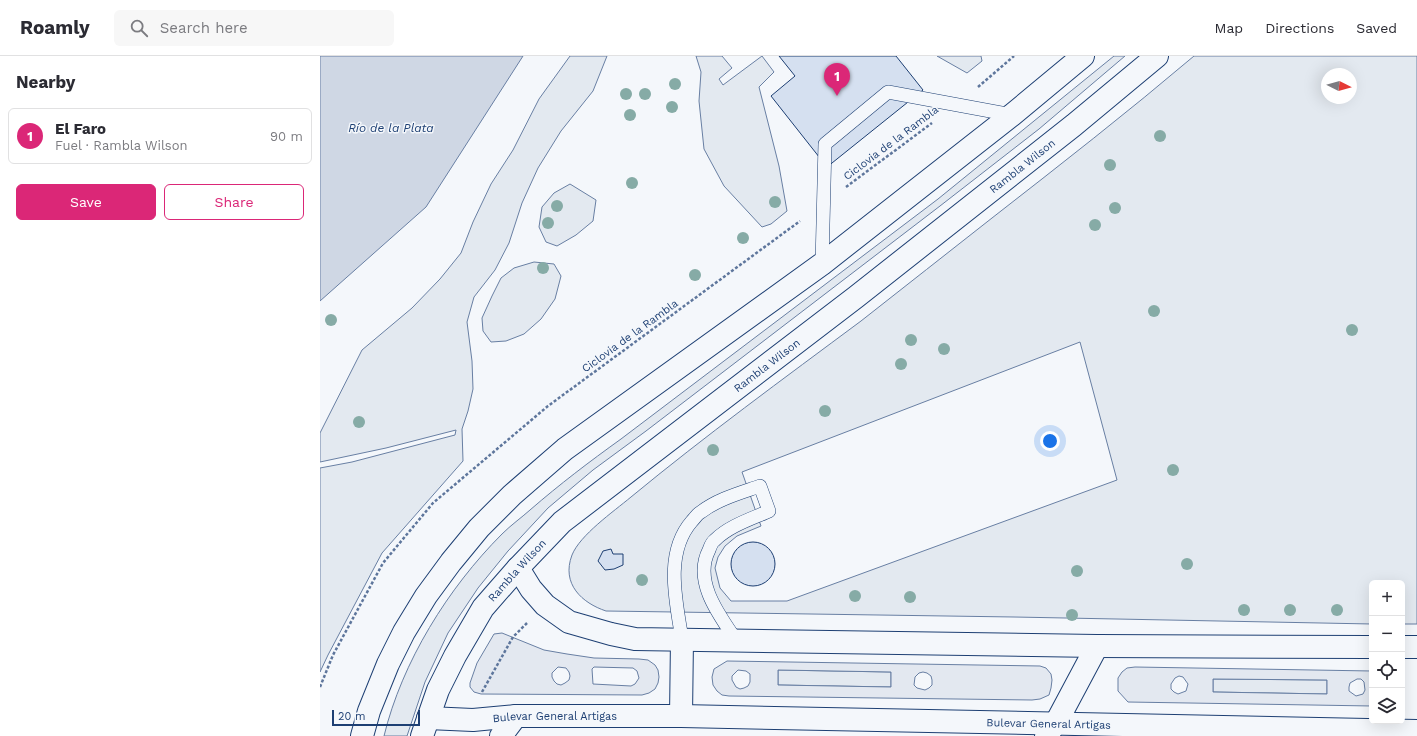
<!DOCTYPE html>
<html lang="en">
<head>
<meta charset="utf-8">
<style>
  body { margin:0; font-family:"Work Sans",sans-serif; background:#f7f7f7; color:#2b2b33 }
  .controls { position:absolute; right:12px; bottom:12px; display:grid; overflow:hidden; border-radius:6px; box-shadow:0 4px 16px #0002 }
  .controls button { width:36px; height:36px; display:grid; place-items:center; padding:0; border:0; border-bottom:1px solid #e1e1e2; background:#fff; color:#2b2b33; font:20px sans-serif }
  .compass { position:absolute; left:1001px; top:12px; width:36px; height:36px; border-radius:50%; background:#fff; box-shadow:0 4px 16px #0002; rotate:96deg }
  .scale { position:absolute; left:12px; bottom:10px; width:88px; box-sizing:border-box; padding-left:4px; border:2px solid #1d3f73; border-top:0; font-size:11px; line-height:14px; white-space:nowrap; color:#1d3f73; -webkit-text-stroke:3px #f4f7fb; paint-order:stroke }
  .you { position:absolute; left:730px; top:385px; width:14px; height:14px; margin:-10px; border:3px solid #fff; border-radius:50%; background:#1a73e8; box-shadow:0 0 0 6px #1a73e833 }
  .badge { display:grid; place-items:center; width:26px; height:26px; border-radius:50%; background:#db2777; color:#fff; font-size:13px; font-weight:700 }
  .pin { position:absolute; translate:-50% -33px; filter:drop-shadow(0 1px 2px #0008) }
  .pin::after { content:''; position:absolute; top:21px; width:14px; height:12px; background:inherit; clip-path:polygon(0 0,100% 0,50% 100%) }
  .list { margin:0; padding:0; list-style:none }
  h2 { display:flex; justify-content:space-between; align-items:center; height:52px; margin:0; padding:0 16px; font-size:17px }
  h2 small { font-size:13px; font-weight:400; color:#7c7c81 }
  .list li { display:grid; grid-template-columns:26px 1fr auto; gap:12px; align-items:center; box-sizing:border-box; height:56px; margin:0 8px 8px; padding:0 8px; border:1px solid #e1e1e2; border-radius:6px }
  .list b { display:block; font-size:15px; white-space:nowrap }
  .list p { margin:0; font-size:13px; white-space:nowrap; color:#7c7c81 }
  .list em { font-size:13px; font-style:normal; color:#7c7c81 }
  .actions { display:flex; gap:8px; padding:12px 16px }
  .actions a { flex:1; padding:9px 0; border:1px solid #db2777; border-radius:6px; text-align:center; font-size:14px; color:#db2777 }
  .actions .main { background:#db2777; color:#fff }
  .icon { flex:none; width:22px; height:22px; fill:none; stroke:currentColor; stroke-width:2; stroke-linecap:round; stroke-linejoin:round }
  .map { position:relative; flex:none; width:1097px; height:680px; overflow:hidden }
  header { display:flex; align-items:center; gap:24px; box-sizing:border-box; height:56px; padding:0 20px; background:#fff; border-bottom:1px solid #e1e1e2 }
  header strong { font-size:19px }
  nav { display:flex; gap:22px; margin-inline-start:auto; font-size:14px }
  .search { width:280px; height:36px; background:#f7f7f7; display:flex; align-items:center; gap:10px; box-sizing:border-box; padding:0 14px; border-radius:6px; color:#7c7c81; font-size:15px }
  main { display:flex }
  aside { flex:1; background:#fff }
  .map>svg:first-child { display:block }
  .green { fill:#e3e9f0; stroke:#687fa3; fill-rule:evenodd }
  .parking { fill:#e3e8f0; stroke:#687fa3; fill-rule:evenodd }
  .water { fill:#cfd7e4; stroke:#687fa3 }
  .building { fill:#d5e0f0; stroke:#1d3f73 }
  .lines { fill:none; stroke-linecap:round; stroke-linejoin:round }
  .lane-casing { stroke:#1d3f73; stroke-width:14 }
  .street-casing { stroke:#1d3f73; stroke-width:24 }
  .secondary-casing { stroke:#1d3f73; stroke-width:24 }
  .primary-casing { stroke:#1d3f73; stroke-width:24 }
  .path { stroke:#5e769c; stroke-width:2.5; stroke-dasharray:3 2; stroke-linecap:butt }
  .lane { stroke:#f4f7fb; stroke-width:13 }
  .street { stroke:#f4f7fb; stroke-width:22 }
  .secondary { stroke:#f4f7fb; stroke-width:22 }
  .primary { stroke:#f4f7fb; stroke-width:22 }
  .tree { fill:#86aba6 }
  .labels { text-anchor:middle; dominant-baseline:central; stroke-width:3; stroke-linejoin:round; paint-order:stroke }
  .street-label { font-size:11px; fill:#1d3f73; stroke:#f4f7fb }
  .water-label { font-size:12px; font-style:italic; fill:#1d3f73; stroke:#f4f7fb }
</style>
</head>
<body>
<header>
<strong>Roamly</strong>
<div class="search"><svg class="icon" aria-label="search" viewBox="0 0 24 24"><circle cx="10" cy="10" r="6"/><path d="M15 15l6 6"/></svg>Search here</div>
<nav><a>Map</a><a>Directions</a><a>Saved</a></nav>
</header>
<main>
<aside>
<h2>Nearby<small></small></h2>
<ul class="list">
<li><span class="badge">1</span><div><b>El Faro</b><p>Fuel · Rambla Wilson</p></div><em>90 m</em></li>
</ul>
<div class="actions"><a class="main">Save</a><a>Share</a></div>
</aside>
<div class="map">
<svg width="1097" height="680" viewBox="0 0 1097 680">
  <rect width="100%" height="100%" fill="#f4f7fb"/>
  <!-- green -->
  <g class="green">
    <path d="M250,0H287L273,35L241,75L218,112L202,147L189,187L175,214L154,241L147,266L152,305L153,333L148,355L142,373L143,405L62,497L8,599L0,616V412L32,406L135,379L136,374L66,392L0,406V377L42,294L92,252L120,223L141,197L153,166L171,128L193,94L219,43Z"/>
    <path d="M376,0H402L412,12L399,23L403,29L442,0L454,16L439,31L459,110L467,155L451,168L442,171L404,130L384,93L379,45L381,16Z"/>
    <path d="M617,0H661L662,5L647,17Z"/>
    <path d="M794,0H805L719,73L620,150L326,375L273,414L228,452L188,495L158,532L128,577L105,626L87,680H64C82,606 128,532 182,478C191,469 201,462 210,454C240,428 269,406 301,383L618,143Z"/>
    <path d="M874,0H1097V568H1082V527H1052V568L694,561L286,555C262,547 241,528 252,499C260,479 293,456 311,441C385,380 463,323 541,265C585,231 628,196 672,162C740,109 808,56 874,0ZM1007,18H1031V42H1007ZM760,286L797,424L467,545H411L400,532L395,512L398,501L405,490L417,480L441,470L422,416Z"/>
    <path d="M250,128L276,144L273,165L256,179L237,190L226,186L219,171L222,151L234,137Z"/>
    <path d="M214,206L234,208L241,220L235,243L221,263L204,278L186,285L171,286L163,275L162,262L172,240L181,222L194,212Z"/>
    <path d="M458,614L571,616V631L458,629Z"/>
    <path d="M893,623L1007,624V638L893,636Z"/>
  </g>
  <!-- parking -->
  <g class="parking">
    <path d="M182,577L224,594L247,598L274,602L319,603L328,604L335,609L338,614L339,621L338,627L335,633L329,637L322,639L161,638L154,636L150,631V627L157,607L174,578ZM238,611L246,612L249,616L250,620L249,624L245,627L241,629L237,628L234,625L232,621V617ZM274,611L313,612L317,615L319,622L315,628L311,630L273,628L272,613Z"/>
    <path d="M407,605L720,610L726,612L731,618L732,624L731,632L729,639L720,643L712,644L409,640L402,639L397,635L393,629L392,621L394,613ZM418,614L426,615L430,618V626L428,630L424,632L420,633L416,631L412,624V620ZM458,614L571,616V631L458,629ZM603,616L607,617L611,620L612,624V629L609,632L605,634L597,632L594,629L595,621L599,617Z"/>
    <path d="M815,611L1052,615V650L808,646L798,635V622L802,616L807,612ZM859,620L863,621L868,628L866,635L858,638L854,636L851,633V628L855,622ZM893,623L1007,624V638L893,636ZM1037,623H1041L1044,626L1045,634L1043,638L1036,640L1029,635V631L1030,627Z"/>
  </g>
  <!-- water -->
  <path class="water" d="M0,0H203L106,151L0,245Z"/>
  <!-- building -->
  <g class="building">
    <path d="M459,0H576L603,34L507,111L451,40L475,20Z"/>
    <circle cx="433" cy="508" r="22"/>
    <path d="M291,493L293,498H303V509L294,513L285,514L278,505L283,495Z"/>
  </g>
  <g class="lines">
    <defs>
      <g id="lane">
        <path d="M502,208L505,88L568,36L692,59"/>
        <path d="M362,583C356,545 344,497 372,465C375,462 377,458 381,456C398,443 420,437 440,430L449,455C431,463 409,470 395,484C392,486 390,491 389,494C373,525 399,559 416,584"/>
      </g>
      <g id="street">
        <path d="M361,660L362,583"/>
        <path d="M181,680L196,660"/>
        <path d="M726,680L736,667L777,590"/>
      </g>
      <g id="secondary">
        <path d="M198,512L211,533L225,549L249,566L291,578L315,583L777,590L1052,591"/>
        <path d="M1082,591H1097"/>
        <path id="s1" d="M108,662L153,664L196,660H361L1097,675"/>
      </g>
      <g id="primary">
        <path d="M42,680L49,655L68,608L84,576L106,540L131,506L159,472L192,439L245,393L502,208L692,59L763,0"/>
        <path id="s2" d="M102,680L118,634L135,600L163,552L198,512L242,466L536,241L754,69L837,0"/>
      </g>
    </defs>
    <!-- lane casing -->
    <use href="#lane" class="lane-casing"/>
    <!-- street casing -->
    <use href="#street" class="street-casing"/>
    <!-- secondary casing -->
    <use href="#secondary" class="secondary-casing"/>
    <!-- primary casing -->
    <use href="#primary" class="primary-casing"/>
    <!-- path -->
    <g class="path">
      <path d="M658,31L694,0"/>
      <path d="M526,131L612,67"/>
      <path d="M0,631L13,599L63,507L113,447L228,350L480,165"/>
      <path d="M162,636L193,581L207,567"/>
    </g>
    <!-- lane -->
    <use href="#lane" class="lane"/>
    <!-- street -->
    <use href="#street" class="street"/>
    <!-- secondary -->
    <use href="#secondary" class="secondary"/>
    <!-- primary -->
    <use href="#primary" class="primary"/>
  </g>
  <!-- trees -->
  <g class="tree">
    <circle cx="355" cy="28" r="6"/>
    <circle cx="306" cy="38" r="6"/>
    <circle cx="325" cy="38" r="6"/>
    <circle cx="352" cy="51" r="6"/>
    <circle cx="310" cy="59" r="6"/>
    <circle cx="840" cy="80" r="6"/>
    <circle cx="790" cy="109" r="6"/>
    <circle cx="312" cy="127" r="6"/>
    <circle cx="455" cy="146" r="6"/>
    <circle cx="237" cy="150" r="6"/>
    <circle cx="795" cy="152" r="6"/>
    <circle cx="228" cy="167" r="6"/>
    <circle cx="775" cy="169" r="6"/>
    <circle cx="423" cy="182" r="6"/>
    <circle cx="223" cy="212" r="6"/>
    <circle cx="375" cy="219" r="6"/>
    <circle cx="834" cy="255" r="6"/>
    <circle cx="11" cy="264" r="6"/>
    <circle cx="1032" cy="274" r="6"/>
    <circle cx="591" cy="284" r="6"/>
    <circle cx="624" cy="293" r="6"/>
    <circle cx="581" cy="308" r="6"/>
    <circle cx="505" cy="355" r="6"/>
    <circle cx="39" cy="366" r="6"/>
    <circle cx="393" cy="394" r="6"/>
    <circle cx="853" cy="414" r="6"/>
    <circle cx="867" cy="508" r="6"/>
    <circle cx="757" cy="515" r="6"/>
    <circle cx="322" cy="524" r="6"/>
    <circle cx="535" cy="540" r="6"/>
    <circle cx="590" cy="541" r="6"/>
    <circle cx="924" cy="554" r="6"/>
    <circle cx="970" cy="554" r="6"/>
    <circle cx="1017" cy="554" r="6"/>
    <circle cx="752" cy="559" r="6"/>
  </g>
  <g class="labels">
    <!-- street labels -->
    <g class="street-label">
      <text transform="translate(571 87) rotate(-37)">Ciclovia de la Rambla</text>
      <text stroke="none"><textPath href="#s2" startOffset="841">Rambla Wilson</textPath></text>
      <text transform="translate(310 280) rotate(-36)">Ciclovia de la Rambla</text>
      <text stroke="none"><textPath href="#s2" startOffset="517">Rambla Wilson</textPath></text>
      <text stroke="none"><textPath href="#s2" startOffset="193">Rambla Wilson</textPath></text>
      <text stroke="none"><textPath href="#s1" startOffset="127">Bulevar General Artigas</textPath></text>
      <text stroke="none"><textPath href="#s1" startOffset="621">Bulevar General Artigas</textPath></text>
    </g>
    <!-- water labels -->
    <g class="water-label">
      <text x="71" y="72">Río de la Plata</text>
    </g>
  </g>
</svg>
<div class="controls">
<button>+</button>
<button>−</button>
<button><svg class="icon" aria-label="locate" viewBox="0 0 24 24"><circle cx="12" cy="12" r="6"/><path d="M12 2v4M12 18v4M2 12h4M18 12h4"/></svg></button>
<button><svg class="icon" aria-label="layers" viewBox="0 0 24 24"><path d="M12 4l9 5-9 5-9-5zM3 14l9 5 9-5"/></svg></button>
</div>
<svg class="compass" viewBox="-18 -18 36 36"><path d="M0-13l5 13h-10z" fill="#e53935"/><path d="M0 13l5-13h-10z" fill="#7c7c81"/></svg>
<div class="scale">20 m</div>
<div class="you"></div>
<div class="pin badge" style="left:517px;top:40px">1</div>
</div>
</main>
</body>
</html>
